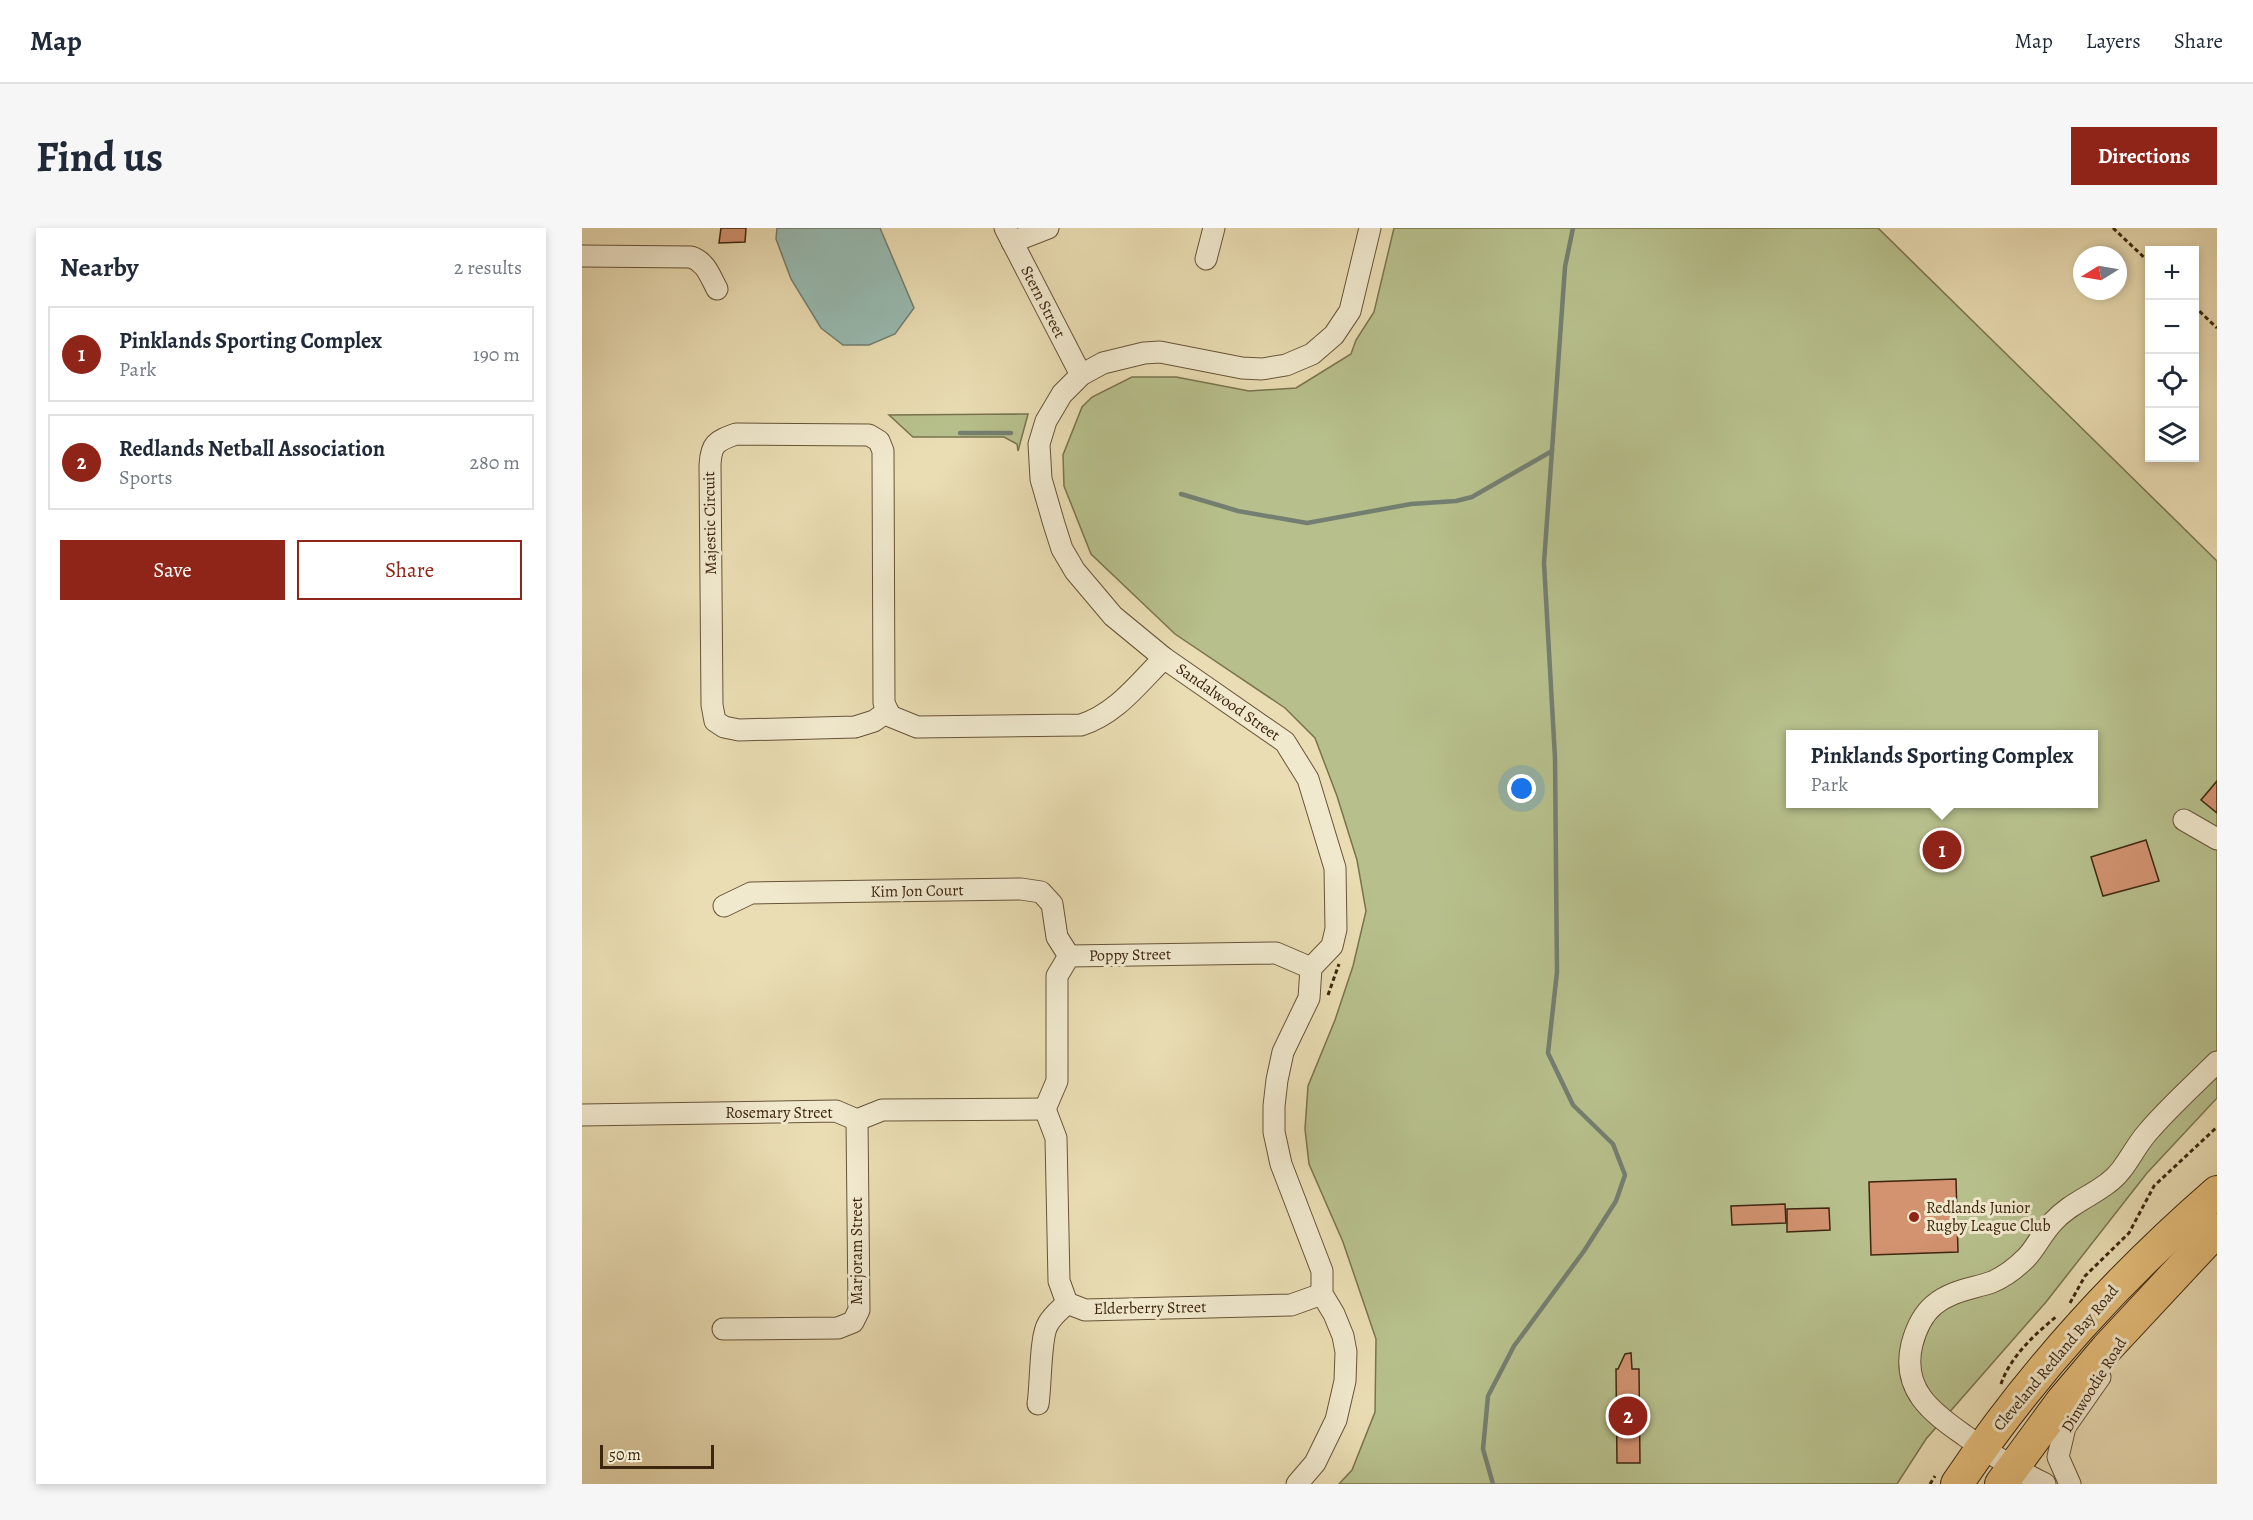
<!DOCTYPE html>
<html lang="en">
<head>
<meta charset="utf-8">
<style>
  body { margin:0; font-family:Alegreya,serif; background:#f6f6f7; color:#1f2937 }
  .controls { position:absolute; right:18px; top:18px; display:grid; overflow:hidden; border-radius:0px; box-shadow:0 3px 9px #0003 }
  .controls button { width:54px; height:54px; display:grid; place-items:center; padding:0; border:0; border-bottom:2px solid #e0e1e3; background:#fff; color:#1f2937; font:30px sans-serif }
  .compass { position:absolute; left:1491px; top:18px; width:54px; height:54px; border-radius:50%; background:#fff; box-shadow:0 3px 9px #0003; rotate:259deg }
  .scale { position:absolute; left:18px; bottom:15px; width:114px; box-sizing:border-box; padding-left:6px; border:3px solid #3d260f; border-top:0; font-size:16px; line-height:21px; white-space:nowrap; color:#3d260f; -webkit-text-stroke:4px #f1e9ce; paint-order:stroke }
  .you { position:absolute; left:940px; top:561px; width:21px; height:21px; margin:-15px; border:4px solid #fff; border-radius:50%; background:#1a73e8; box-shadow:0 0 0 9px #1a73e833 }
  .badge { display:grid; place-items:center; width:39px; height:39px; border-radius:50%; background:#8f2418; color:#fff; font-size:20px; font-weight:700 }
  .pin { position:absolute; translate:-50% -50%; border:3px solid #fff; box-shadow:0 2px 6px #0006 }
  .popup { position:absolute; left:1204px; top:502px; width:312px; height:78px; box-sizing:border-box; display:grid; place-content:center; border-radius:0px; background:#fff; filter:drop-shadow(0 2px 4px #0005); font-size:20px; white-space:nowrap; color:#747a83 }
  .popup b { font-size:22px; color:#1f2937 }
  .popup::after { content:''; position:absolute; left:50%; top:100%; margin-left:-12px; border:12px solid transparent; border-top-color:#fff }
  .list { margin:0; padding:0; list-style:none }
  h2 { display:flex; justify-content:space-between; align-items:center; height:78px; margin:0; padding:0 24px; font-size:26px }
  h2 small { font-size:20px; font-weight:400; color:#747a83 }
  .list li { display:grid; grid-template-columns:39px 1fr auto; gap:18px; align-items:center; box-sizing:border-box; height:96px; margin:0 12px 12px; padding:0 12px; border:2px solid #e0e1e3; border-radius:0px }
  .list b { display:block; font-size:22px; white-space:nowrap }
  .list p { margin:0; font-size:20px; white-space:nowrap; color:#747a83 }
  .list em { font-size:20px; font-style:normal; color:#747a83 }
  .actions { display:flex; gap:12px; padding:18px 24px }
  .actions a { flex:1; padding:14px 0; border:2px solid #8f2418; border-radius:0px; text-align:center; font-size:21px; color:#8f2418 }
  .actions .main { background:#8f2418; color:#fff }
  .icon { flex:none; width:33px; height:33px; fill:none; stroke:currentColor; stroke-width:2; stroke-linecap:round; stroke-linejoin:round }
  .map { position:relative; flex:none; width:1635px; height:1256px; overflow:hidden; border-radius:0px }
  header { display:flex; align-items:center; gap:36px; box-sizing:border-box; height:84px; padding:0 30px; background:#fff; border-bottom:2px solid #e0e1e3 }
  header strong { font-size:28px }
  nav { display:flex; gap:33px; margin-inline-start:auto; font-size:21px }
  .intro { display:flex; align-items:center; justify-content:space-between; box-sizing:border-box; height:144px; padding:0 36px }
  h1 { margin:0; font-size:42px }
  .button { padding:15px 27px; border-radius:0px; background:#8f2418; color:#fff; font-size:21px; font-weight:700 }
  main { display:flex; gap:36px; padding:0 36px }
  aside { flex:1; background:#fff; border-radius:0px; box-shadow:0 3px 9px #0003 }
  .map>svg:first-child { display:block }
  .green { fill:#b7c08c; stroke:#7a734e; stroke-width:1.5; fill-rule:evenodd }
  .water { fill:#98bbb2; stroke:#747f71; stroke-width:1.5 }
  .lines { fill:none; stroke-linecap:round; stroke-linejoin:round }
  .stream { stroke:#747f71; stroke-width:4.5 }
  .building { fill:#d39371; stroke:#3d260f; stroke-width:1.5 }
  .minor-casing { stroke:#685438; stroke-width:23 }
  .highway-casing { stroke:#3d260f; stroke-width:34 }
  .path { stroke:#3d260f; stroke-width:3; stroke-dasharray:4.5 3; stroke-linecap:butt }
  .minor { stroke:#f1e9ce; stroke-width:21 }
  .highway { stroke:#e5be7a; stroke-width:32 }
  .poi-dot { fill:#8f2418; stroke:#f1e9ce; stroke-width:2 }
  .labels { text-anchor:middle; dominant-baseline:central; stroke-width:6; stroke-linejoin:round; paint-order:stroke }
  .street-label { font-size:16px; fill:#3d260f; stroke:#f1e9ce }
  .poi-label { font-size:16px; fill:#3d260f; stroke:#f1e9ce; text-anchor:start }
</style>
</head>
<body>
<header>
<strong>Map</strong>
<nav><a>Map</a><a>Layers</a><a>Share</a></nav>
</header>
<div class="intro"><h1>Find us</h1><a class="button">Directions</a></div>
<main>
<aside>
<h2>Nearby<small>2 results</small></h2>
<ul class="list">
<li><span class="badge">1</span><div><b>Pinklands Sporting Complex</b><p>Park</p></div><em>190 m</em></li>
<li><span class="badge">2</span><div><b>Redlands Netball Association</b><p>Sports</p></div><em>280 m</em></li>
</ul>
<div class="actions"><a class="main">Save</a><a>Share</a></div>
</aside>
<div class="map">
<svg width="1635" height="1256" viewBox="0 0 1635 1256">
  <rect width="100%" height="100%" fill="#eaddb3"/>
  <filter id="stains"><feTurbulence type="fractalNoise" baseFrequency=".00333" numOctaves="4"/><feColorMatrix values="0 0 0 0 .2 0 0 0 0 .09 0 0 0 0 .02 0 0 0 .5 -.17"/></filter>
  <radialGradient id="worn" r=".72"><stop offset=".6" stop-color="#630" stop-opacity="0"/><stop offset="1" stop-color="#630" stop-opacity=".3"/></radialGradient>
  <!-- green -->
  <g class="green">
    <path d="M812,0H1296L1635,333V870L1565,945L1464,1074L1344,1211L1315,1256H757L770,1242L793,1184L794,1111L761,1014L727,936L723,901L726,858L753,792L771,738L784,683L775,632L755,568L733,510L703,480L593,406L509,326L482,258L481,227L500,179L510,169L550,149H594L667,163L714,160L769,126L774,112L792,84ZM1208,506H1512V576H1208Z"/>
    <path d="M446,186L436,223L435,216L422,209H331L307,187Z"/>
  </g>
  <!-- water -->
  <path class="water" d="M195,0H298L332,80L313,106L287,117H261L239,100L209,51L194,11Z"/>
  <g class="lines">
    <!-- stream -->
    <g class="stream">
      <path d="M378,205H429"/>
      <path d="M599,266L656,283L725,295L829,276L874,273L890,269L970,223"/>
      <path d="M911,1256L901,1221L906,1168L932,1118L1002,1023L1034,973L1043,947L1031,916L991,877L966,825L975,744L973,530L962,335L983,39L991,0"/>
    </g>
  </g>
  <!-- building -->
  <g class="building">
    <path d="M139,0H164L163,14L137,15Z"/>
    <path d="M1635,553V585L1619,572Z"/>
    <path d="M1564,612L1577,653L1521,668L1509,629Z"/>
    <path d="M1374,951L1376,1024L1289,1027L1287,954Z"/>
    <path d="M1203,976L1204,995L1150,997L1149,978Z"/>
    <path d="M1247,980L1248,1002L1205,1004V981Z"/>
    <path d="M1049,1125L1050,1141H1057L1058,1235H1035L1034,1141H1036L1043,1126Z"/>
  </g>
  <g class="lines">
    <defs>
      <g id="minor">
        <path d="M423,0L499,147"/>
        <path d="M430,14L466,0"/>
        <path d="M0,28L109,29C124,34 128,48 135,61"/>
        <path d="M624,31L632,0"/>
        <path d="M306,483L292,493L273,499L157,502L142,499L133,493L130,477L128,237C129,216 134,213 154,206L287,207L297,213L301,223L302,475L308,488L335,499L499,497C534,486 556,456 582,430"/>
        <path d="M1602,592L1635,611"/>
        <path d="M142,678L169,665L439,661L459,664L470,676L475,709L487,728"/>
        <path d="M463,881L474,910L477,1053L485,1075L503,1082L709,1077L740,1066"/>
        <path d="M463,881L475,853V748L487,728L694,725L729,740"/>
        <path d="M0,887L254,883L275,892L300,882L463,881"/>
        <path d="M141,1101L256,1100L271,1094L277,1082L275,892"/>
        <path d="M456,1176C459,1158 458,1108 466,1096C470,1088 479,1081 485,1075"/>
        <path d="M715,1256L733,1235L754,1192L763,1153L764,1124L761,1108L752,1086L740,1066V1043L699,936L692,904V878L695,852L701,824L727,770L729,740L750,718L754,701L753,640L726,551L703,514L582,430L531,388L493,343L480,321L472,296L459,251L457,216L464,193L480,166L499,147L521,135L562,125L578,124L660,140L680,141L704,137L730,126L752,107L768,83L788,0"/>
        <path d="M1463,1256C1433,1241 1409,1227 1382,1207C1349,1184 1319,1161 1330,1116C1334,1101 1340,1087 1352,1077C1370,1062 1390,1061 1410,1054C1422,1049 1435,1039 1444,1030C1454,1020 1460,1005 1471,994C1487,976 1508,969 1526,955C1543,943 1551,921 1565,905C1586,880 1612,857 1635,834"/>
        <path d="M1488,1256L1476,1229L1483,1199L1518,1149"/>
      </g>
      <g id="highway">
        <path d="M1375,1256C1448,1147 1536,1050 1635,964"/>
        <path d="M1419,1256L1480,1173L1525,1120L1635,1002"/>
      </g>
    </defs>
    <!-- minor casing -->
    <use href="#minor" class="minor-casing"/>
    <!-- highway casing -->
    <use href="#highway" class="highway-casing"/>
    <!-- path -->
    <g class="path">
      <path d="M1531,0L1568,35"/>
      <path d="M1612,78L1635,100"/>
      <path d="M746,767L757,736"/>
      <path d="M1488,1075L1503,1048L1547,1005L1572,958L1635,899"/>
      <path d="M1419,1156C1428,1129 1453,1106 1475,1088"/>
      <path d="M1348,1256L1353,1248"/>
    </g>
    <!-- minor -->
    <use href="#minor" class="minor"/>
    <!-- highway -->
    <use href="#highway" class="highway"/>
  </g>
  <!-- markers -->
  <circle class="poi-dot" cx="1332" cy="989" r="6"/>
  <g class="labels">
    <!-- street labels -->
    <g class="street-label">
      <text transform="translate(461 74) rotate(63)">Stern Street</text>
      <text transform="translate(128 295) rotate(-91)">Majestic Circuit</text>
      <text transform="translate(646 474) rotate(35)">Sandalwood Street</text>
      <text transform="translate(335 663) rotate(-1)">Kim Jon Court</text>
      <text transform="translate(548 727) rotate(-1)">Poppy Street</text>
      <text x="197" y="885">Rosemary Street</text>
      <text transform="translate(275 1023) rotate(-90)">Marjoram Street</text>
      <text transform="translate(568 1080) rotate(-1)">Elderberry Street</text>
      <text transform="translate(1474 1130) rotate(-50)">Cleveland Redland Bay Road</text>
      <text transform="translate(1512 1157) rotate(-58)">Dinwoodie Road</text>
    </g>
    <!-- poi labels -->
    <g class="poi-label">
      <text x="1344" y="980">Redlands Junior<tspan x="1344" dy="18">Rugby League Club</tspan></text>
    </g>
  </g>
  <rect width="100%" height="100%" filter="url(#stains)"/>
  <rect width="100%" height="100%" fill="url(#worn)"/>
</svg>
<div class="controls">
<button>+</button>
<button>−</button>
<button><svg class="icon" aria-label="locate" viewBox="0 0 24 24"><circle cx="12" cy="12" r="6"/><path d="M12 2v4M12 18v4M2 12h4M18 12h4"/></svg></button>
<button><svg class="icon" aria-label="layers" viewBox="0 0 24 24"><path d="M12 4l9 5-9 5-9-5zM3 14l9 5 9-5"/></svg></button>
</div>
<svg class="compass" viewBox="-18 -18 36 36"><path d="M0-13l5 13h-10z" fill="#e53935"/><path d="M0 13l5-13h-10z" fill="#747a83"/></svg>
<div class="scale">50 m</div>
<div class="you"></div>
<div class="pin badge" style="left:1360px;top:622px">1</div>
<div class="popup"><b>Pinklands Sporting Complex</b>Park</div>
<div class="pin badge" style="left:1046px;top:1188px">2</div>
</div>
</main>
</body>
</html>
